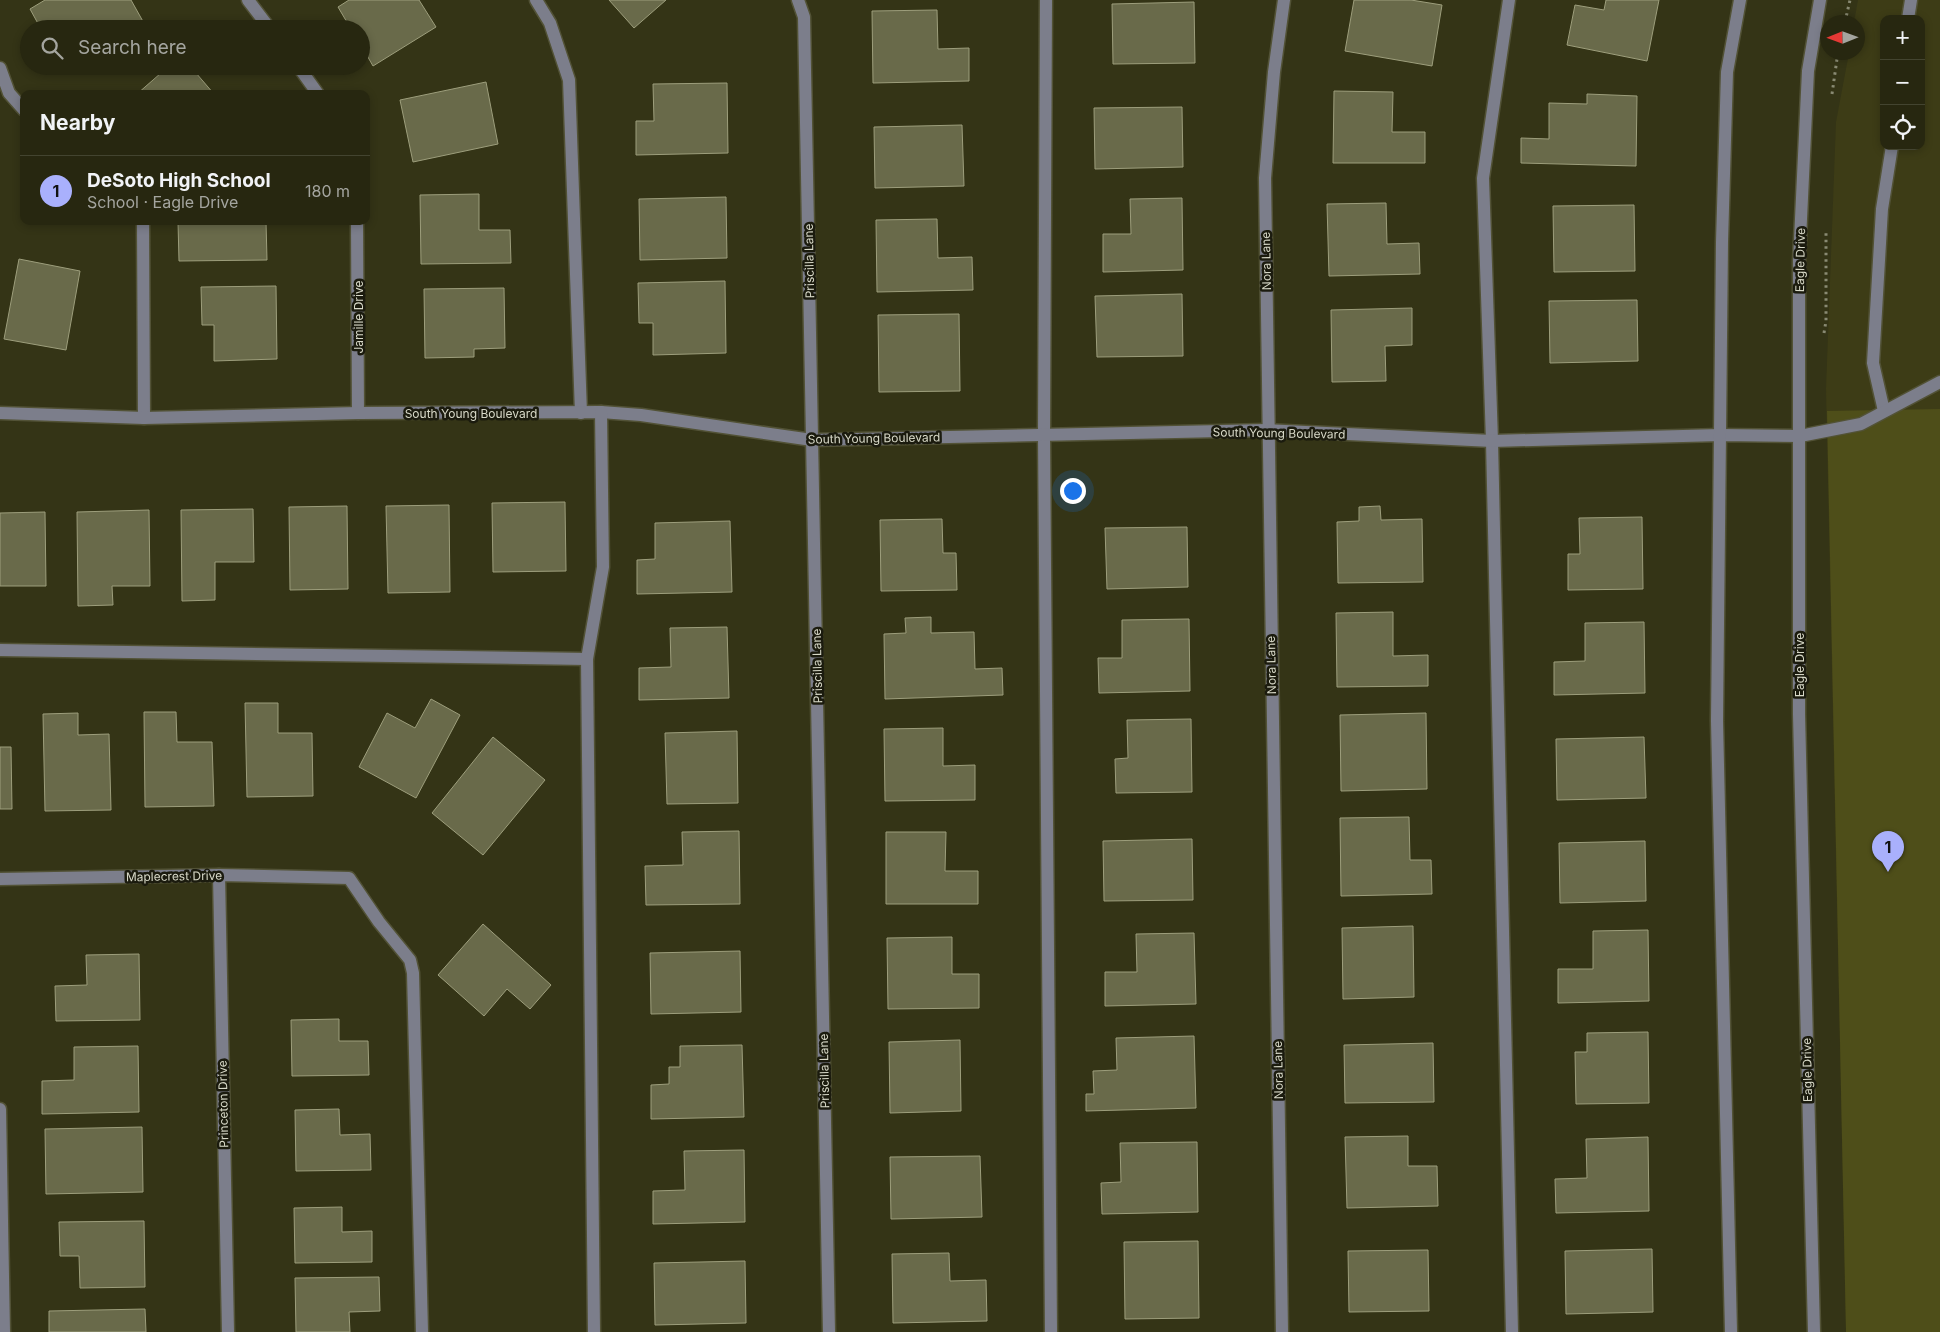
<!DOCTYPE html>
<html lang="en">
<head>
<meta charset="utf-8">
<style>
  body { margin:0; font-family:Inter,sans-serif; background:#2f2f19; color:#f1f3f6 }
  .controls { position:absolute; right:15px; top:15px; display:grid; overflow:hidden; border-radius:10px; box-shadow:0 2px 8px #0003 }
  .controls button { width:45px; height:45px; display:grid; place-items:center; padding:0; border:0; border-bottom:1px solid #434430; background:#272710; color:#f1f3f6; font:25px sans-serif }
  .compass { position:absolute; left:1820px; top:15px; width:45px; height:45px; border-radius:50%; background:#272710; box-shadow:0 2px 8px #0003; rotate:269deg }
  .you { position:absolute; left:1072px; top:490px; width:18px; height:18px; margin:-12px; border:4px solid #fff; border-radius:50%; background:#1a73e8; box-shadow:0 0 0 8px #1a73e833 }
  .badge { display:grid; place-items:center; width:32px; height:32px; border-radius:50%; background:#a9b0fc; color:#111; font-size:16px; font-weight:700 }
  .pin { position:absolute; translate:-50% -41px; filter:drop-shadow(0 1px 2px #0008) }
  .pin::after { content:''; position:absolute; top:26px; width:18px; height:15px; background:inherit; clip-path:polygon(0 0,100% 0,50% 100%) }
  .list { margin:0; padding:0; list-style:none }
  h2 { display:flex; justify-content:space-between; align-items:center; height:65px; margin:0; padding:0 20px; font-size:21px }
  h2 small { font-size:16px; font-weight:400; color:#a4a59f }
  .list li { display:grid; grid-template-columns:32px 1fr auto; gap:15px; align-items:center; box-sizing:border-box; height:70px; padding:0 20px; border-top:1px solid #434430 }
  .list b { display:block; font-size:19px; white-space:nowrap }
  .list p { margin:0; font-size:16px; white-space:nowrap; color:#a4a59f }
  .list em { font-size:16px; font-style:normal; color:#a4a59f }
  .icon { flex:none; width:28px; height:28px; fill:none; stroke:currentColor; stroke-width:2; stroke-linecap:round; stroke-linejoin:round }
  .map { position:relative; flex:none; width:1940px; height:1332px; overflow:hidden }
  .search { position:absolute; background:#272710; box-shadow:0 2px 8px #0003; left:20px; top:20px; width:350px; height:55px; display:flex; align-items:center; gap:12px; box-sizing:border-box; padding:0 18px; border-radius:28px; color:#a4a59f; font-size:19px }
  .panel { position:absolute; background:#272710; box-shadow:0 2px 8px #0003; left:20px; top:90px; width:350px; height:135px; border-radius:10px }
  .map>svg:first-child { display:block }
  .built { fill:#3d3c16; fill-rule:evenodd }
  .green { fill:#4e4e19 }
  .building { fill:#696a4a; stroke:#9d9e7c }
  .lines { fill:none; stroke-linecap:round; stroke-linejoin:round }
  .minor-casing { stroke:#525236; stroke-width:15 }
  .path { stroke:#898a73; stroke-width:3; stroke-dasharray:2.5 4; stroke-linecap:butt }
  .minor { stroke:#7c7e8b; stroke-width:12 }
  .labels { text-anchor:middle; dominant-baseline:central; stroke-width:5; stroke-linejoin:round; paint-order:stroke }
  .street-label { font-size:12px; fill:#d8d9c8; stroke:#1b1b0e }
</style>
</head>
<body>
<div class="map">
<svg width="1940" height="1332" viewBox="0 0 1940 1332">
  <rect width="100%" height="100%" fill="#343416"/>
  <!-- built -->
  <path class="built" d="M1858,0H1940V1332H1846L1826,389L1836,122L1849,53L1858,52V22H1854ZM1884,19H1921V146H1884Z"/>
  <!-- green -->
  <path class="green" d="M1940,409V1332H1846L1827,411Z"/>
  <!-- building -->
  <g class="building">
    <path d="M45,0H131L145,25L137,29H41L30,9Z"/>
    <path d="M349,0H419L436,27L373,66L361,45V29H351L338,7Z"/>
    <path d="M609,0H666L634,28Z"/>
    <path d="M1354,0H1411L1442,5L1432,66L1345,51Z"/>
    <path d="M1606,0H1659L1647,61L1567,45L1575,5L1604,10Z"/>
    <path d="M1194,2L1195,63L1113,64L1112,4Z"/>
    <path d="M937,10L938,49L969,48V81L873,83L872,11Z"/>
    <path d="M169,66H190L214,94H137Z"/>
    <path d="M486,82L498,144L413,162L400,100Z"/>
    <path d="M727,83L728,153L636,155V121H654L653,84Z"/>
    <path d="M1334,91L1393,92L1392,132H1425V163H1333Z"/>
    <path d="M1587,94L1637,96L1636,166L1521,163V138L1549,139V103L1587,104Z"/>
    <path d="M1182,107L1183,167L1095,169L1094,108Z"/>
    <path d="M962,125L964,186L875,188L874,127Z"/>
    <path d="M479,194V230H510L511,263L421,264L420,195Z"/>
    <path d="M726,197L727,258L640,260L639,199Z"/>
    <path d="M1182,198L1183,270L1103,272V234H1131L1130,199Z"/>
    <path d="M1386,203L1387,244L1419,243L1420,274L1329,276L1327,204Z"/>
    <path d="M1634,205L1635,271L1554,272L1553,206Z"/>
    <path d="M937,219L938,258L972,257L973,290L877,292L876,220Z"/>
    <path d="M266,221L267,260L179,261L178,222Z"/>
    <path d="M19,259L80,271L66,350L4,339Z"/>
    <path d="M725,281L726,353L653,355V323H639L638,283Z"/>
    <path d="M276,286L277,359L214,361V325H202L201,287Z"/>
    <path d="M504,288L505,348L474,349V357L425,358L424,289Z"/>
    <path d="M1182,294L1183,356L1097,357L1095,296Z"/>
    <path d="M1637,300L1638,361L1550,363L1549,301Z"/>
    <path d="M1412,308V345L1385,346L1386,381L1332,382L1331,310Z"/>
    <path d="M959,314L960,391L879,392L878,315Z"/>
    <path d="M565,502L566,571L493,572L492,503Z"/>
    <path d="M449,505L450,592L388,593L386,506Z"/>
    <path d="M347,506L348,589L290,590L289,507Z"/>
    <path d="M1380,506L1381,520L1422,519L1423,582L1338,583L1337,522L1359,521V507Z"/>
    <path d="M253,509L254,562H215V600L182,601L181,510Z"/>
    <path d="M149,510L150,586H112L113,605L78,606L77,512Z"/>
    <path d="M45,512L46,586H0V513Z"/>
    <path d="M1642,517L1643,589L1568,590V554H1580L1579,518Z"/>
    <path d="M942,519L943,553H956L957,590L881,591L880,520Z"/>
    <path d="M730,521L732,592L637,594V560L655,559V523Z"/>
    <path d="M1187,527L1188,587L1107,589L1105,528Z"/>
    <path d="M1393,612V656L1428,655V686L1337,687L1336,613Z"/>
    <path d="M931,617V633L974,632L975,669L1002,668L1003,695L885,699L884,634L906,633L905,618Z"/>
    <path d="M1189,619L1190,691L1099,693L1098,658H1122V620Z"/>
    <path d="M1644,622L1645,693L1554,695V662L1585,661V623Z"/>
    <path d="M727,627L729,698L639,700V668L671,667L670,628Z"/>
    <path d="M431,699L460,715L416,798L359,767L387,713L415,728Z"/>
    <path d="M245,703H278V733H312L313,796L247,797Z"/>
    <path d="M144,712H176L177,742H212L214,806L145,807Z"/>
    <path d="M78,713V735L109,734L111,810L45,811L43,714Z"/>
    <path d="M1426,713L1427,789L1341,791L1340,715Z"/>
    <path d="M1191,719L1192,792L1116,793L1115,759L1128,758L1127,720Z"/>
    <path d="M943,728V766L975,765V800L885,801L884,729Z"/>
    <path d="M737,731L738,803L667,804L665,733Z"/>
    <path d="M493,737L545,780L483,855L432,813Z"/>
    <path d="M1644,737L1646,798L1557,800L1556,739Z"/>
    <path d="M0,747H11L12,809H0Z"/>
    <path d="M1409,817L1410,860H1431L1432,894L1341,896L1340,818Z"/>
    <path d="M739,831L740,904L646,905L645,866L683,865L682,832Z"/>
    <path d="M886,832H946L945,871H978V904H886Z"/>
    <path d="M1192,839L1193,900L1104,901L1103,841Z"/>
    <path d="M1645,841L1646,901L1560,903L1559,843Z"/>
    <path d="M483,924L551,985L530,1009L507,989L484,1016L438,975Z"/>
    <path d="M1413,926L1414,997L1343,999L1342,928Z"/>
    <path d="M1648,930L1649,1001L1558,1003V969H1593V931Z"/>
    <path d="M1194,933L1196,1004L1105,1006V972H1137L1136,934Z"/>
    <path d="M952,937V974H979V1008L888,1009L887,938Z"/>
    <path d="M740,951L741,1012L651,1014L650,953Z"/>
    <path d="M139,954L140,1020L56,1021L55,986L87,985L86,955Z"/>
    <path d="M339,1019V1041H368L369,1075L292,1076L291,1020Z"/>
    <path d="M1648,1032L1649,1103L1576,1104L1575,1052H1587V1033Z"/>
    <path d="M1194,1036L1196,1108L1086,1111V1094H1094L1093,1071L1117,1070L1116,1038Z"/>
    <path d="M960,1040L961,1111L890,1113L889,1042Z"/>
    <path d="M1433,1043L1434,1102L1345,1103L1344,1045Z"/>
    <path d="M742,1045L744,1117L651,1119V1085L669,1084V1067H680V1046Z"/>
    <path d="M138,1046L139,1112L42,1114V1081L74,1080V1047Z"/>
    <path d="M339,1109L340,1135L370,1134L371,1170L296,1171L295,1110Z"/>
    <path d="M142,1127L143,1192L46,1194L45,1129Z"/>
    <path d="M1408,1136V1166H1437L1438,1206L1347,1208L1345,1137Z"/>
    <path d="M1648,1137L1649,1211L1556,1213L1555,1179L1587,1178L1586,1139Z"/>
    <path d="M1197,1142L1198,1212L1102,1214L1101,1183L1121,1182L1120,1143Z"/>
    <path d="M744,1150L745,1222L653,1224V1191L685,1190L684,1151Z"/>
    <path d="M980,1156L982,1217L891,1219L890,1157Z"/>
    <path d="M342,1207V1232L372,1231V1262L295,1263L294,1208Z"/>
    <path d="M144,1221L145,1287L80,1288L79,1256H60L59,1222Z"/>
    <path d="M1198,1241L1199,1318L1125,1319L1124,1242Z"/>
    <path d="M1652,1249L1653,1312L1566,1314L1565,1251Z"/>
    <path d="M1428,1250L1429,1311L1349,1312L1348,1251Z"/>
    <path d="M949,1253L950,1281L986,1280L987,1321L893,1323L892,1254Z"/>
    <path d="M745,1261L746,1323L655,1325L654,1263Z"/>
    <path d="M379,1277L380,1311L349,1312L350,1332H296L295,1278Z"/>
    <path d="M145,1309L146,1332H49V1311Z"/>
  </g>
  <g class="lines">
    <defs>
      <g id="minor">
        <path d="M248,0L270,29"/>
        <path d="M536,0L550,23L569,80L581,413"/>
        <path d="M798,0L804,17L829,1332"/>
        <path d="M1046,0L1044,435L1051,1332"/>
        <path d="M1509,0L1483,178L1492,441L1512,1332"/>
        <path d="M1908,19L1911,0"/>
        <path d="M298,66L318,94"/>
        <path d="M0,68L9,93L24,110"/>
        <path d="M143,221L144,418"/>
        <path d="M357,221L358,413"/>
        <path d="M1884,411L1873,363L1882,209L1892,146"/>
        <path d="M0,413L144,418L358,413L601,412L641,415L812,440L1267,430L1492,441L1720,435L1800,436L1861,424L1940,382"/>
        <path d="M0,650L587,659"/>
        <path d="M219,875L228,1332"/>
        <path d="M0,879L219,875L349,878L379,922L410,960L413,973L422,1332"/>
        <path d="M0,1109L4,1332"/>
        <path d="M594,1332L587,659L603,567L601,412"/>
        <path d="M1282,1332L1265,178L1274,72L1284,0"/>
        <path d="M1731,1332L1717,721L1722,242L1727,72L1740,0"/>
        <path d="M1814,1332L1799,714V261L1808,71L1820,0"/>
      </g>
    </defs>
    <!-- minor casing -->
    <use href="#minor" class="minor-casing"/>
    <!-- path -->
    <g class="path">
      <path d="M1845,22L1850,0"/>
      <path d="M1832,94L1838,52"/>
      <path d="M1824,333L1826,321V232"/>
    </g>
    <!-- minor -->
    <use href="#minor" class="minor"/>
  </g>
  <g class="labels">
    <!-- street labels -->
    <g class="street-label">
      <text transform="translate(1800 260) rotate(-89)">Eagle Drive</text>
      <text transform="translate(809 261) rotate(-91)">Priscilla Lane</text>
      <text transform="translate(1266 261) rotate(-91)">Nora Lane</text>
      <text transform="translate(358 317) rotate(-90)">Jamille Drive</text>
      <text x="471" y="413">South Young Boulevard</text>
      <text transform="translate(1279 433) rotate(1)">South Young Boulevard</text>
      <text transform="translate(874 438) rotate(-1)">South Young Boulevard</text>
      <text transform="translate(1271 665) rotate(-91)">Nora Lane</text>
      <text transform="translate(1799 665) rotate(-90)">Eagle Drive</text>
      <text transform="translate(817 666) rotate(-91)">Priscilla Lane</text>
      <text transform="translate(174 876) rotate(-1)">Maplecrest Drive</text>
      <text transform="translate(1278 1070) rotate(-91)">Nora Lane</text>
      <text transform="translate(1807 1070) rotate(-91)">Eagle Drive</text>
      <text transform="translate(824 1071) rotate(-91)">Priscilla Lane</text>
      <text transform="translate(223 1104) rotate(-91)">Princeton Drive</text>
    </g>
  </g>
</svg>
<div class="controls">
<button>+</button>
<button>−</button>
<button><svg class="icon" aria-label="locate" viewBox="0 0 24 24"><circle cx="12" cy="12" r="6"/><path d="M12 2v4M12 18v4M2 12h4M18 12h4"/></svg></button>
</div>
<svg class="compass" viewBox="-18 -18 36 36"><path d="M0-13l5 13h-10z" fill="#e53935"/><path d="M0 13l5-13h-10z" fill="#a4a59f"/></svg>
<div class="you"></div>
<div class="pin badge" style="left:1888px;top:872px">1</div>
<div class="search"><svg class="icon" aria-label="search" viewBox="0 0 24 24"><circle cx="10" cy="10" r="6"/><path d="M15 15l6 6"/></svg>Search here</div>
<section class="panel">
<h2>Nearby<small></small></h2>
<ul class="list">
<li><span class="badge">1</span><div><b>DeSoto High School</b><p>School · Eagle Drive</p></div><em>180 m</em></li>
</ul>
</section>
</div>
</body>
</html>
